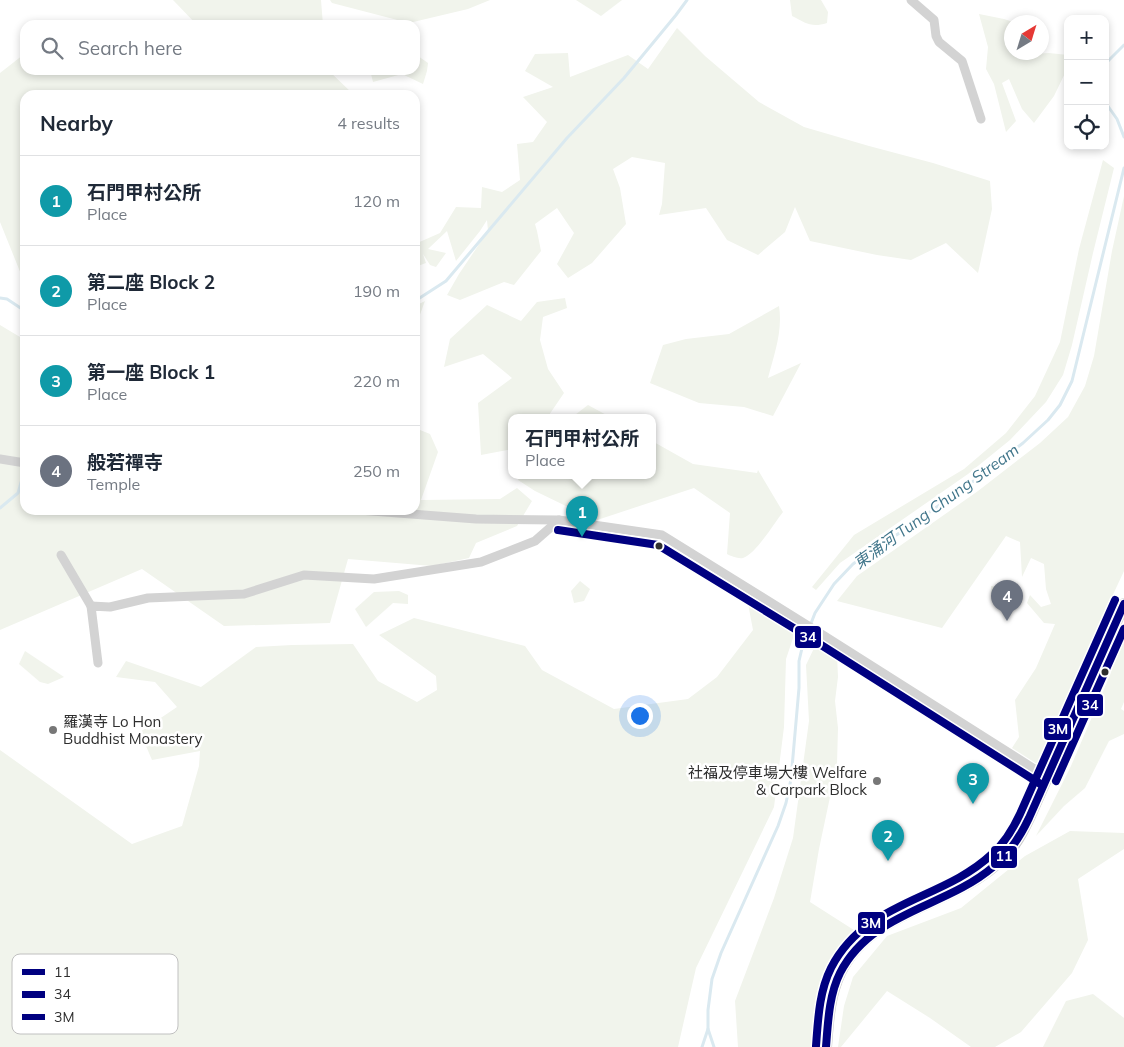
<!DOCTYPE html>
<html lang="en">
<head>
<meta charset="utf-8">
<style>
  body { margin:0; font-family:Mulish,"Noto Sans TC",sans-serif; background:#f2f2f3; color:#1f2937 }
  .controls { position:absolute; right:15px; top:15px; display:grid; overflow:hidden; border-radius:10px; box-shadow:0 2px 8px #0003 }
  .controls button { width:45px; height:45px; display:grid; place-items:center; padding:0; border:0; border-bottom:1px solid #e0e1e3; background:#fff; color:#1f2937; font:25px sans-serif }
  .compass { position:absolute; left:1004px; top:15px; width:45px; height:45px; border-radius:50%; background:#fff; box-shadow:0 2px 8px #0003; rotate:38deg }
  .you { position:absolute; left:639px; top:715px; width:18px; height:18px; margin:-12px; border:4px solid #fff; border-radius:50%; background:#1a73e8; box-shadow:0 0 0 8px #1a73e833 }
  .badge { display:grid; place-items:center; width:32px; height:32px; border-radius:50%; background:#111827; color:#fff; font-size:16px; font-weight:700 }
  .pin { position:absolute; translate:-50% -41px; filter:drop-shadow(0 1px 2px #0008) }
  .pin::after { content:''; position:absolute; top:26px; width:18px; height:15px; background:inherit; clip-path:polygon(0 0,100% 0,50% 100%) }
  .popup { position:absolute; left:508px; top:414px; width:148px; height:65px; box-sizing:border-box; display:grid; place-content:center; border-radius:10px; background:#fff; filter:drop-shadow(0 1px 4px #0005); font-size:16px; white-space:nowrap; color:#747a83 }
  .popup b { font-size:19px; color:#1f2937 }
  .popup::after { content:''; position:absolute; left:50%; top:100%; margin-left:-10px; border:10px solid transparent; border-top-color:#fff }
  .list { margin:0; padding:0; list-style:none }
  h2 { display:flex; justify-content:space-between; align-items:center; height:65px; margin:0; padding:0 20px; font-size:21px }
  h2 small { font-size:16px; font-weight:400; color:#747a83 }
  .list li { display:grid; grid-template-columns:32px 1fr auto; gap:15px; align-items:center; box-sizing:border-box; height:90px; padding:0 20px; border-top:1px solid #e0e1e3 }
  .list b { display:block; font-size:19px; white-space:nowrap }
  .list p { margin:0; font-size:16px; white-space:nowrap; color:#747a83 }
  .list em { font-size:16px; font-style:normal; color:#747a83 }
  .icon { flex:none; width:28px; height:28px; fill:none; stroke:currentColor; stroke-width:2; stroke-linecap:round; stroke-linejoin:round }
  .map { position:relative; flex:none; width:1124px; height:1047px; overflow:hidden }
  .search { position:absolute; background:#fff; box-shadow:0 2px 8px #0003; left:20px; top:20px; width:400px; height:55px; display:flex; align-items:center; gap:12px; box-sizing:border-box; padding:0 18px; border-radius:15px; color:#747a83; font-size:19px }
  .panel { position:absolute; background:#fff; box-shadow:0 2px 8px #0003; left:20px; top:90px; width:400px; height:425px; border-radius:15px }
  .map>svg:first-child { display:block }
  .green { fill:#f1f4ec }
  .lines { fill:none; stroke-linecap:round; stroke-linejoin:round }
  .stream { stroke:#dae9f0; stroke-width:3 }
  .street { stroke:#d3d3d3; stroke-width:9 }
  .secondary { stroke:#ccc; stroke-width:12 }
  .bus-1-casing { stroke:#fff; stroke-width:11 }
  .bus-2-casing { stroke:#fff; stroke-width:11 }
  .bus-3-casing { stroke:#fff; stroke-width:11 }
  .bus-1 { stroke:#000080; stroke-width:8 }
  .bus-2 { stroke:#000080; stroke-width:8 }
  .bus-3 { stroke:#000080; stroke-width:8 }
  .bus-dot { fill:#2e2e2e; stroke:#fff; stroke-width:2 }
  .poi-dot { fill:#777; stroke:#fff; stroke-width:2 }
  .labels { text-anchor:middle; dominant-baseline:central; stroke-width:5; stroke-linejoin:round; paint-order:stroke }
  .poi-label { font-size:15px; fill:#2e2e2e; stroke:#fff; text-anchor:start }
  .water-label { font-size:16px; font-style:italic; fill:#41768b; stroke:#fff }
  .key { fill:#fff; stroke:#c0c0c0; stroke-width:1 }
  .key-label { font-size:14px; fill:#2e2e2e }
  .line-badge { stroke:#fff; stroke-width:2 }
  .badge-label { font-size:14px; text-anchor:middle; font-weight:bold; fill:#fff }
</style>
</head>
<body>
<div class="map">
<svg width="1124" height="1047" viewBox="0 0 1124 1047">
  <rect width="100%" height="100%" fill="#fff"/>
  <!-- green -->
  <g class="green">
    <path d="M173,0H321L323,25H197Z"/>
    <path d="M330,0H490L468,9L409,23L332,3Z"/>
    <path d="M576,0H622L601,16Z"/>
    <path d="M790,0H821L828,12L827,23C811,28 806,23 792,16Z"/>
    <path d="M979,14L1004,19L1013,22H1012V52L1033,53V54L1049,53L1068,55V67L1054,96L1034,123L1022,109L1009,79L1002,83L1016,121L1006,132L994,84L986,69L988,47Z"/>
    <path d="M677,28L705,56L759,102L804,127L869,146L933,163L990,181L992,209L978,273L946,243L911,260L877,255L810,241L795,207L785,232L758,255L727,240L706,208L659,215L662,204L665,163L632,157L613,169L620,188L626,224L592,263L568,278L557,264L574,233L557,208L535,224L537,231L541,251L514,285L504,282L460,300L447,295L459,274L488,231L487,220L480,231L456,261L447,231L428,249L446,253L436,267L430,265L423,254L426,263L415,267V244L440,233L456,207L481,208L482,187L502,192L520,180L517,144L533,142L547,122L523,97L553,87L525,71L535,54L568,53L570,77L628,55L648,69Z"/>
    <path d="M415,54L428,63L427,71L423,84L402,74L373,82L370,70H415Z"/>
    <path d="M23,55H25V70H328L352,93L362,95H25V284L0,222V73Z"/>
    <path d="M1103,160L1114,168L1093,253L1072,345L1063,375L1046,402L1010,440L968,474L840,563L816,590L812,587L854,535L964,469L1006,433L1035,396L1060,342L1079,249Z"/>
    <path d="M1124,196V571L1097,629L1088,657L1069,693L1066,708L1049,738L1037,764L1012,748L1019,737L1015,700L1036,668L1055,624L1044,623L1027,603L1030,595L1041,607L1051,604L1046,589L1044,564L1031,558L1022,577L1020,542L1006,536L942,628L837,601L857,576L978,491L1040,443L1068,417L1085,386L1094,356L1112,251Z"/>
    <path d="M565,298L567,308L543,317L540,340L548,369L564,393L547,418H512V449L481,455L478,403L512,378L483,354L444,367L450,339L487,305L521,321L537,302Z"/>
    <path d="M425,301L415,328V306Z"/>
    <path d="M779,306C783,331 774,355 768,378L801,363L773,416L744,407L699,403L650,383L663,345L686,339L729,334Z"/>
    <path d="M0,325L25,340V510H415V428L430,434L438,452L421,500L500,499L517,488L532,501L517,526L476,543L469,558L432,566L348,559L330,623L224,626L142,569L0,630Z"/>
    <path d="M588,405L612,418H571Z"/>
    <path d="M652,441L693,464L757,473L758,470L783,512C775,522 755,555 743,558C738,559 731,556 727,554L730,513L694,488L579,526L568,507L535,491L518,480L520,476H652Z"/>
    <path d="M580,581L590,589L584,601L574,603L571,591Z"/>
    <path d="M991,586L1008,588L1011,593L1004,603L992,602Z"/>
    <path d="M399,591L408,595V604L393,603L366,627L355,609L374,592Z"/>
    <path d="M746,593L797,626L786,659L784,727L774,807L696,968L678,1047H0V750L132,844L182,826L199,766L200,751L152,760L140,732L177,707L155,682L116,677L126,661L201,687L256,647L292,645L353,644L378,681L417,702L437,690L436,676L379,635L414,618L525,646L542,670L614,709L688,699L717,677L753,630Z"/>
    <path d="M1124,634V702L1121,709L1124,711V734L1109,741L1085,788L1064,806L1036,836L1071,766L1110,675Z"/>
    <path d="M816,644L837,655L838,677L835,701L838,728L837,764L819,849L810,902L857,932L827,966L817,1020L815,1047H738L735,1001L774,898L793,838L809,721L806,665Z"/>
    <path d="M25,651L64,677L48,684L40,682L19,664Z"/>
    <path d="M1070,831L1124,833V849L1078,879L1088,940L1072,973L1021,1032L995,1047H971L930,1018L887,991L841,1047H838L844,1006L853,977L887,936L961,908L1025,856Z"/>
    <path d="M1093,994L1124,1018V1047H1043L1066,1001Z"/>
  </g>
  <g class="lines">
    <!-- stream -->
    <g class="stream">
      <path d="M1105,64L1124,45"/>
      <path d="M1105,102L1117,119L1124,137"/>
      <path d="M0,298L7,299L25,311"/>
      <path d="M415,301L446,281L567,138L624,78L676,15L687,0"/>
      <path d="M0,508L18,493L25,469"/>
      <path d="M702,1047L708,1029"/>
      <path d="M714,1047L708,1029V1010L712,979L721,953L778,826L786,803L791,779L799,688V661L803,644L815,613L834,584L853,564L874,549L895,536L967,486L1023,443L1048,420L1060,405L1072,381L1124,168"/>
    </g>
    <!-- street -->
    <g class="street">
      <path d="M911,0L934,20L936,36L939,42L962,61L981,119"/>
      <path d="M0,459L25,463"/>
      <path d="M359,510L476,519L559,520L662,535L823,635L1047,777"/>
      <path d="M61,555L91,606"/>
      <path d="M98,663L91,606L110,607L148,598L244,594L304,575L374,579L481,562L535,541L559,520"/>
    </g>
    <!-- secondary -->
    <path class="secondary" d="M826,1047C828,1022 829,996 840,973C866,918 931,908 978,878C992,869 1007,856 1016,842C1021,835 1025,826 1029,818L1124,604"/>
    <defs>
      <path id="bus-1" d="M826,1047C828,1022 829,995 840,973C872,911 945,908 993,867C1010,853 1020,837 1029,818L1124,604"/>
      <g id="bus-2">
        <path d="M558,530L658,545L818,643L1042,785"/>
        <path d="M1056,781L1124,629"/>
      </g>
      <path id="bus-3" d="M816,1046C818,1020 819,992 831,968C866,900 942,901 992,854C1005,843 1013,829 1020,814L1115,600"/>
    </defs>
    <!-- bus-1 casing -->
    <use href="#bus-1" class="bus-1-casing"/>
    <!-- bus-2 casing -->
    <use href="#bus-2" class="bus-2-casing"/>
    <!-- bus-3 casing -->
    <use href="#bus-3" class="bus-3-casing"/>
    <!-- bus-1 -->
    <use href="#bus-1" class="bus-1"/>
    <!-- bus-2 -->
    <use href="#bus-2" class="bus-2"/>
    <!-- bus-3 -->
    <use href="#bus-3" class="bus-3"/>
  </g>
  <!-- markers -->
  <g class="bus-dot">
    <circle cx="659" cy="546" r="4.5"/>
    <circle cx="1105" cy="672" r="4.5"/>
  </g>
  <g class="poi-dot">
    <circle cx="53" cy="730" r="5"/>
    <circle cx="877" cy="781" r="5"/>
  </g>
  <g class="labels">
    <!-- poi labels -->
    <g class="poi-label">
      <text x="63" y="721">羅漢寺 Lo Hon<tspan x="63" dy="17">Buddhist Monastery</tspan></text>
      <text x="867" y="772" text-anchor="end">社福及停車場大樓 Welfare<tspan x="867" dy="17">&amp; Carpark Block</tspan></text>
    </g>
    <!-- water labels -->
    <g class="water-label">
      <text transform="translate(936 506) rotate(-36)">東涌河 Tung Chung Stream</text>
    </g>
  </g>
  <!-- legend -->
  <rect x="12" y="954" width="166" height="80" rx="8" class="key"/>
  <rect x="22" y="969" width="23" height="6" fill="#000080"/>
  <rect x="22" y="991" width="23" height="7" fill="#000080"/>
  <rect x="22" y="1014" width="23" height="6" fill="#000080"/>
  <g class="key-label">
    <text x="54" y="977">11</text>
    <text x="54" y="999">34</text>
    <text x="54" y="1022">3M</text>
  </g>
  <g class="line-badge">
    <rect x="794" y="625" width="28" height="24" rx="5" fill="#000080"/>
    <rect x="1076" y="693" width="28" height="24" rx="5" fill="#000080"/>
    <rect x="1043" y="717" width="29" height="24" rx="5" fill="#000080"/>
    <rect x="990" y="845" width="28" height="24" rx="5" fill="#000080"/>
    <rect x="857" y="911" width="29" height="24" rx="5" fill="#000080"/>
  </g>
  <g class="badge-label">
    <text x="808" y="642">34</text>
    <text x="1090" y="710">34</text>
    <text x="1058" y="734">3M</text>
    <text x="1004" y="861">11</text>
    <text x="871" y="928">3M</text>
  </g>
</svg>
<div class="controls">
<button>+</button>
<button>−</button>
<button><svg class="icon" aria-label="locate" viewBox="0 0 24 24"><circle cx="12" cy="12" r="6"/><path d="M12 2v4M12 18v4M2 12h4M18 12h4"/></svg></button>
</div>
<svg class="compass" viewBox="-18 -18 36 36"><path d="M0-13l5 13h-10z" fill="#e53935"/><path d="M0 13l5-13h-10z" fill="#747a83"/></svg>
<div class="you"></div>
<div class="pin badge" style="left:582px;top:537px;background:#0f9aa8">1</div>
<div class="popup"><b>石門甲村公所</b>Place</div>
<div class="pin badge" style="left:888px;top:861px;background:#0f9aa8">2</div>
<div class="pin badge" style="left:973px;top:804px;background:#0f9aa8">3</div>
<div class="pin badge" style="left:1007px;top:621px;background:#6b7280">4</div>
<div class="search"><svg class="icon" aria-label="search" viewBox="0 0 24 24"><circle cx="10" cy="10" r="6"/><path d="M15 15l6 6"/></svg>Search here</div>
<section class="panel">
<h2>Nearby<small>4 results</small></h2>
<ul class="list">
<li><span class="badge" style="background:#0f9aa8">1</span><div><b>石門甲村公所</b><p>Place</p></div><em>120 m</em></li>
<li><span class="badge" style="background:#0f9aa8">2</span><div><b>第二座 Block 2</b><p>Place</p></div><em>190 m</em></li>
<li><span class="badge" style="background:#0f9aa8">3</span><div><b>第一座 Block 1</b><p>Place</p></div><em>220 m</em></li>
<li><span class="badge" style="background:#6b7280">4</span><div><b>般若禪寺</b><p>Temple</p></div><em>250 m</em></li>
</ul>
</section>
</div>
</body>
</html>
